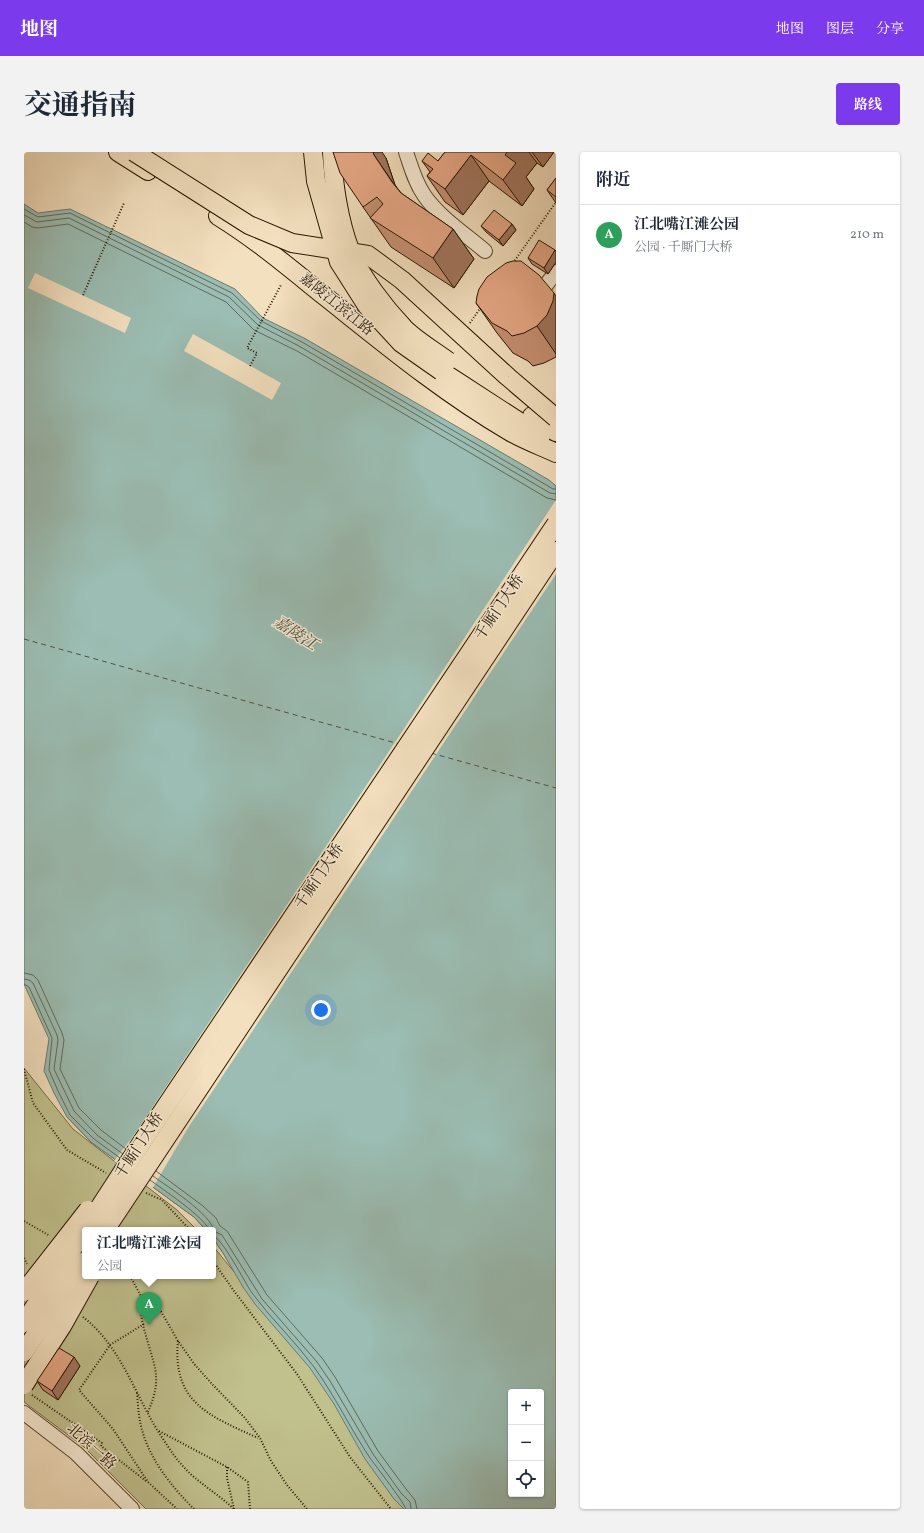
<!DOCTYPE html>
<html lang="zh">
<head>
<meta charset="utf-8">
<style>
  body { margin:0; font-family:Vollkorn,"Noto Serif SC",serif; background:#f2f2f3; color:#1f2937 }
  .controls { position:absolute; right:12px; bottom:12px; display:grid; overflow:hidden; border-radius:4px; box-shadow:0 1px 3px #0004 }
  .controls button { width:36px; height:36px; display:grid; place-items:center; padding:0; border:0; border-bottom:1px solid #e0e1e3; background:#fff; color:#1f2937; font:20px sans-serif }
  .you { position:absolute; left:297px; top:858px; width:14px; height:14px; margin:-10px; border:3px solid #fff; border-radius:50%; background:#1a73e8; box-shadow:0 0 0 6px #1a73e833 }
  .badge { display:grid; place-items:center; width:26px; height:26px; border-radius:50%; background:#7c3aed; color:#fff; font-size:13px; font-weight:700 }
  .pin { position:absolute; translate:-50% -33px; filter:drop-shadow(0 1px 2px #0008) }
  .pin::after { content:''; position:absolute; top:21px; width:14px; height:12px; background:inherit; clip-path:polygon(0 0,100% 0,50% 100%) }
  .popup { position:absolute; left:58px; top:1075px; width:134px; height:52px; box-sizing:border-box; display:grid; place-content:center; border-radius:4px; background:#fff; filter:drop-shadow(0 1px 3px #0005); font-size:13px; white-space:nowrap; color:#747a83 }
  .popup b { font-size:15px; color:#1f2937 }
  .popup::after { content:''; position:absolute; left:50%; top:100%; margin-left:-8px; border:8px solid transparent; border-top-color:#fff }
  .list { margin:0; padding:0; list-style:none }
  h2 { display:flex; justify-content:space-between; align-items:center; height:52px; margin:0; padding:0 16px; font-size:17px }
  h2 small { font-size:13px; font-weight:400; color:#747a83 }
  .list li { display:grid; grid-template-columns:26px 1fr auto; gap:12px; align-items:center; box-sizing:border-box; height:60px; padding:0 16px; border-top:1px solid #e0e1e3 }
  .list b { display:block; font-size:15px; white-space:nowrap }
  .list p { margin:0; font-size:13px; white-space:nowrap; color:#747a83 }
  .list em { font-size:13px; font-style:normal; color:#747a83 }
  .icon { flex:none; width:22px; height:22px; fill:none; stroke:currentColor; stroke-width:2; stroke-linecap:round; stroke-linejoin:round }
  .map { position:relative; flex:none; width:532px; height:1357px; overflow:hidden; border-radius:4px }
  header { display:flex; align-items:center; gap:24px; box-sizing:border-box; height:56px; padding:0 20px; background:#7c3aed; color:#fff }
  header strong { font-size:19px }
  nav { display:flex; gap:22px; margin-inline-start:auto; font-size:14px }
  .intro { display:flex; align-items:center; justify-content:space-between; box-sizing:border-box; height:96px; padding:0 24px }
  h1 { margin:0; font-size:28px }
  .button { padding:10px 18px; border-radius:4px; background:#7c3aed; color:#fff; font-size:14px; font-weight:700 }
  main { display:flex; gap:24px; padding:0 24px }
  aside { flex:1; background:#fff; border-radius:4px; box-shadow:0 1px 3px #0004 }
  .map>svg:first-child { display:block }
  .green { fill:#c1c18e; stroke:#746c47; fill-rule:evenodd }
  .water { fill:#9bbdb3; stroke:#6d7b6b; fill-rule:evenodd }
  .pier { fill:#f3e0bf }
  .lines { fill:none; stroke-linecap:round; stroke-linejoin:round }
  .shore { stroke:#616a5a; stroke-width:1 }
  .ferry { stroke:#50513f; stroke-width:1; stroke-dasharray:5 4; stroke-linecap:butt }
  .minor-casing { stroke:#5a4930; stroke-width:16 }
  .major-casing { stroke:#271700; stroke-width:20 }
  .path { stroke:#271700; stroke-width:2; stroke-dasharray:1 2; stroke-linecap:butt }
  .minor { stroke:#f7ebd5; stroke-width:14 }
  .major { stroke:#f3e0bf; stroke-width:18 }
  .rail-casing { stroke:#271700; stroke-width:4.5 }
  .rail { stroke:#f7ebd5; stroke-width:3; stroke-dasharray:9; stroke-linecap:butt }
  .major-bridge-casing { stroke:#271700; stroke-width:20; stroke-linecap:butt }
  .major-bridge { stroke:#f3e0bf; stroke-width:18 }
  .wall { fill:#c69073; stroke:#271700 }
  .shaded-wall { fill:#a1765e; stroke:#271700 }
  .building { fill:#e6a886; stroke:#271700 }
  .labels { text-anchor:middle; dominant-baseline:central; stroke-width:3; stroke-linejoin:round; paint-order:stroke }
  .street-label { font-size:15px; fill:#271700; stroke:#f7ebd5 }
  .water-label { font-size:16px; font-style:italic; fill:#50513f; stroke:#f7ebd5 }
</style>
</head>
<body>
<header>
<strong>地图</strong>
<nav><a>地图</a><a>图层</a><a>分享</a></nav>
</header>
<div class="intro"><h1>交通指南</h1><a class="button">路线</a></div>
<main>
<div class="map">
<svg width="532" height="1357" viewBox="0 0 532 1357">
  <rect width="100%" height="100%" fill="#f3e0bf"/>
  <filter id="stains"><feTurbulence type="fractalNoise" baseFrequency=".005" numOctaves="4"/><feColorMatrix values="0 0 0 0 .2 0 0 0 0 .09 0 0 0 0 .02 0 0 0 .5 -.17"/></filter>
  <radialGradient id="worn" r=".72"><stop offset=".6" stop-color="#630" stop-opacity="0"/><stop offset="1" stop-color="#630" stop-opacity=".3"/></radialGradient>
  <!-- green -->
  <path class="green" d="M0,916L49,977L153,1058L173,1078H61V1124H189V1094L211,1121L199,1101L189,1086V1078H182L170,1065L67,990L43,965L532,989V1357H122L60,1295L0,1250ZM487,1240H517V1342H487Z"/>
  <!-- water -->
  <path class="water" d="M0,52L14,61L46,57L211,137L239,166L280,186L525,328L532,334V1357H380L370,1347L341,1307L310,1252L286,1216L231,1152L219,1135L199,1101L189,1086V1078H182L170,1065L67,990L43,965L30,941L20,919L25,887L0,832ZM487,1240H517V1342H487Z"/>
  <!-- pier -->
  <g class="pier">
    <path d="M11,121L107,166L101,181L4,136Z"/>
    <path d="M169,182L257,231L248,248L160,199Z"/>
    <path d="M532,348V422L164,976L128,1037L90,1009L110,983Z"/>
  </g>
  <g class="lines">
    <!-- shore -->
    <g class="shore">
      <path d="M0,57L14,65L46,61L208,141L237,169L278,190L529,337H532"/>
      <path d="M0,63L13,70L45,66L205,145L234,173L275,194L526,341L532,342"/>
      <path d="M0,70L8,75L14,76L44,72L202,150L230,178L273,199L523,346L532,348"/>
      <path d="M0,821L9,823L14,828L38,881L40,888L36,917L55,956L77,978L102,997"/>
      <path d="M0,827L5,828L9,831L33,883L34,888L30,917L50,959L73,983L99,1002"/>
      <path d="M0,832L5,835L28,886L25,918L34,939L46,963L70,987L96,1006"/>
      <path d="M132,1019L179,1054L192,1066L196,1074L203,1079L243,1143L298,1206L311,1225L354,1299L382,1337L391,1348L393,1357"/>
      <path d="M129,1024C144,1035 187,1062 190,1079L198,1083L238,1147L293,1210L306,1229L349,1302L377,1341L386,1350L387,1357"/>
      <path d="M126,1028C137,1036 183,1067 185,1078"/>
      <path d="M189,1084C198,1085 221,1131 228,1141C247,1167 271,1189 290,1215C311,1244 326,1276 346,1306C351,1313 382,1353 382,1357"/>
    </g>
    <!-- ferry -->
    <g class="ferry">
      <path d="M0,487L375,592"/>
      <path d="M407,601L532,636"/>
    </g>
    <defs>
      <g id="minor">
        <path d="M382,0C387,15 391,30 400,43C414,64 441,82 461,99"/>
        <path d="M522,133L532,120"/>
        <path d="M0,1261L52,1301L108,1357"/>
      </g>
      <g id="major">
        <path d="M94,0L124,19"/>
        <path d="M194,64C233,88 268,118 303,146C362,193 420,241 485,279C500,288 517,294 532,301"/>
        <path d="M417,219L517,284"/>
        <path d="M508,264L532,280"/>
      </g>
    </defs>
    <!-- minor casing -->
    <use href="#minor" class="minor-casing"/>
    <!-- major casing -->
    <use href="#major" class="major-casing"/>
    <!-- path -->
    <g class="path">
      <path d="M489,111L532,50"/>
      <path d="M59,143L100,51"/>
      <path d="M446,171L457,155"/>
      <path d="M226,214L233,201L223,196L257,133"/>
      <path d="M0,917L9,951L43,998L82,1021"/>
      <path d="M122,1041L138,1048L166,1078"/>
      <path d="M0,1069L26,1084"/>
      <path d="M0,1106L3,1112"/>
      <path d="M189,1109L210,1139L273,1222L326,1305L367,1357"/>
      <path d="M106,1124L122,1153"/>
      <path d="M59,1165C99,1196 112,1247 139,1287C148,1301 157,1314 170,1325C183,1336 197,1345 210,1357"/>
      <path d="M120,1172L86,1193L55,1238L89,1277L124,1330L153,1357"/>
      <path d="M154,1189C148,1251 186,1264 234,1286"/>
      <path d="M113,1241C114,1250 114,1260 116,1269C122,1303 146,1333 170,1357"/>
      <path d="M8,1243L78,1291L77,1294L122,1329"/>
      <path d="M124,1260C129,1248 133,1237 132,1224C132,1209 114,1168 118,1158C119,1156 121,1155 122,1153H129L135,1156L154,1189L171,1213L189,1233L221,1266L236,1286L247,1309L263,1333L283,1357"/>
      <path d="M135,1279L203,1315L224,1330L226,1357"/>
      <path d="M203,1315V1326L210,1357"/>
    </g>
    <!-- minor -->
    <use href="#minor" class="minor"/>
    <!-- major -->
    <use href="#major" class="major"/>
    <defs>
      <g id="rail">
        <path d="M68,1078L532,379"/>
        <path d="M78,1078L532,393"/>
        <path d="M0,1181L61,1089"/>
        <path d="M0,1195L61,1103"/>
      </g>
    </defs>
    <!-- rail casing -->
    <use href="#rail" class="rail-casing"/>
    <!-- rail -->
    <use href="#rail" class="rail"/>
    <defs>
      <g id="major-bridge">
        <path d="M110,0L225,73L268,91L344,103L378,128L484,225L532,266"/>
        <path d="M289,0L292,29L315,110L343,154L377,191L417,219"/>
        <path d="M308,0C309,31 315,69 326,98C336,124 361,156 380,176C392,188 409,198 424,209"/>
        <path d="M61,1078L118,990L532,372"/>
        <path d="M81,1078L532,399"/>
        <path d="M0,1140L64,1058"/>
        <path d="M0,1171L59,1081"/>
        <path d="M0,1200L61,1109"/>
        <path d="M0,1233L38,1174L66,1124"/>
      </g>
    </defs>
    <!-- major-bridge casing -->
    <use href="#major-bridge" class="major-bridge-casing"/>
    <!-- major-bridge -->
    <use href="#major-bridge" class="major-bridge"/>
  </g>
  <!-- wall -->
  <g class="wall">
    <path d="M421,0H530L519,15L513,11L502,25L510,37L498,54L465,29L439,63L421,50L403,24L406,20L398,9H414Z"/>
    <path d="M362,6L371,33L377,41L429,77L450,107L430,136L367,95L339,55Z"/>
    <path d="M532,26V51L523,38Z"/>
    <path d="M488,72L492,78L479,94L462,80L457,74Z"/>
    <path d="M532,99V110L524,122L508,112L504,106Z"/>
    <path d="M532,144V205L520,211L509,214L504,209L489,201L473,181L452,151Z"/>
    <path d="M56,1214L34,1248L19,1238L13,1229Z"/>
  </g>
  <!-- shaded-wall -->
  <g class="shaded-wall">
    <path d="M349,0H358L362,6L371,33L389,60L350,3Z"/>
    <path d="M469,0H505L513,11L502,25L510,37L498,54L479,28Z"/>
    <path d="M508,0H530L519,15Z"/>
    <path d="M447,3L465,29L439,63L421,37Z"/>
    <path d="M488,72L492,78L479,94L475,88Z"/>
    <path d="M429,77L450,107L430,136L409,106Z"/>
    <path d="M531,98L532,99V110L524,122L520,116Z"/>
    <path d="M530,141L532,144V202L513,174Z"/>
    <path d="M50,1205L56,1214L34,1248L28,1239Z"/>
  </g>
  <!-- building -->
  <g class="building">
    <path d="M309,0H349L350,3L368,30L377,41L429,77L409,106L346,66L359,52L353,45L339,55L316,21Z"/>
    <path d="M421,0H483L481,3L492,11L479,28L447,3L421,37L403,24L409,17L398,9L404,1L414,9Z"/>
    <path d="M532,26V45L523,38Z"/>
    <path d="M470,58L488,72L475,88L457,74Z"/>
    <path d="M515,88L531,98L520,116L504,106Z"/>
    <path d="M489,109H497L515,123L530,141L529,149L523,163L513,174L500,181L488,184L483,179L468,171L452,151L453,144L455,137L463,125L482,111Z"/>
    <path d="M35,1196L50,1205L28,1239L13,1229Z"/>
  </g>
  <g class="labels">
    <!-- street labels -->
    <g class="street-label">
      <text transform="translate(312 153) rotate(39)">嘉陵江滨江路</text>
      <text transform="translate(476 456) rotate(-56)">千厮门大桥</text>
      <text transform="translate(296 725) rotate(-56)">千厮门大桥</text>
      <text transform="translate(116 994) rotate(-57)">千厮门大桥</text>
      <text transform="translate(67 1295) rotate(42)">北滨一路</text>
    </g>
    <!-- water labels -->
    <g class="water-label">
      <text transform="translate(271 482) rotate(33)">嘉陵江</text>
    </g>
  </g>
  <rect width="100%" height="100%" filter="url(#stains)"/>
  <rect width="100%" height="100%" fill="url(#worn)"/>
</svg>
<div class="controls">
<button>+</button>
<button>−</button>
<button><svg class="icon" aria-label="locate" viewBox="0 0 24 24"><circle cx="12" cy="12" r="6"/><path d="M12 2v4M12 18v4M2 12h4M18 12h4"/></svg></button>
</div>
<div class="you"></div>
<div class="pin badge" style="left:125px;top:1173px;background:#2e9e5b">A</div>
<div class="popup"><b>江北嘴江滩公园</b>公园</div>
</div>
<aside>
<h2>附近<small></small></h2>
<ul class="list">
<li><span class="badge" style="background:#2e9e5b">A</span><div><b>江北嘴江滩公园</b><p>公园 · 千厮门大桥</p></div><em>210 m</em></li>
</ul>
</aside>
</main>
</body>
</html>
